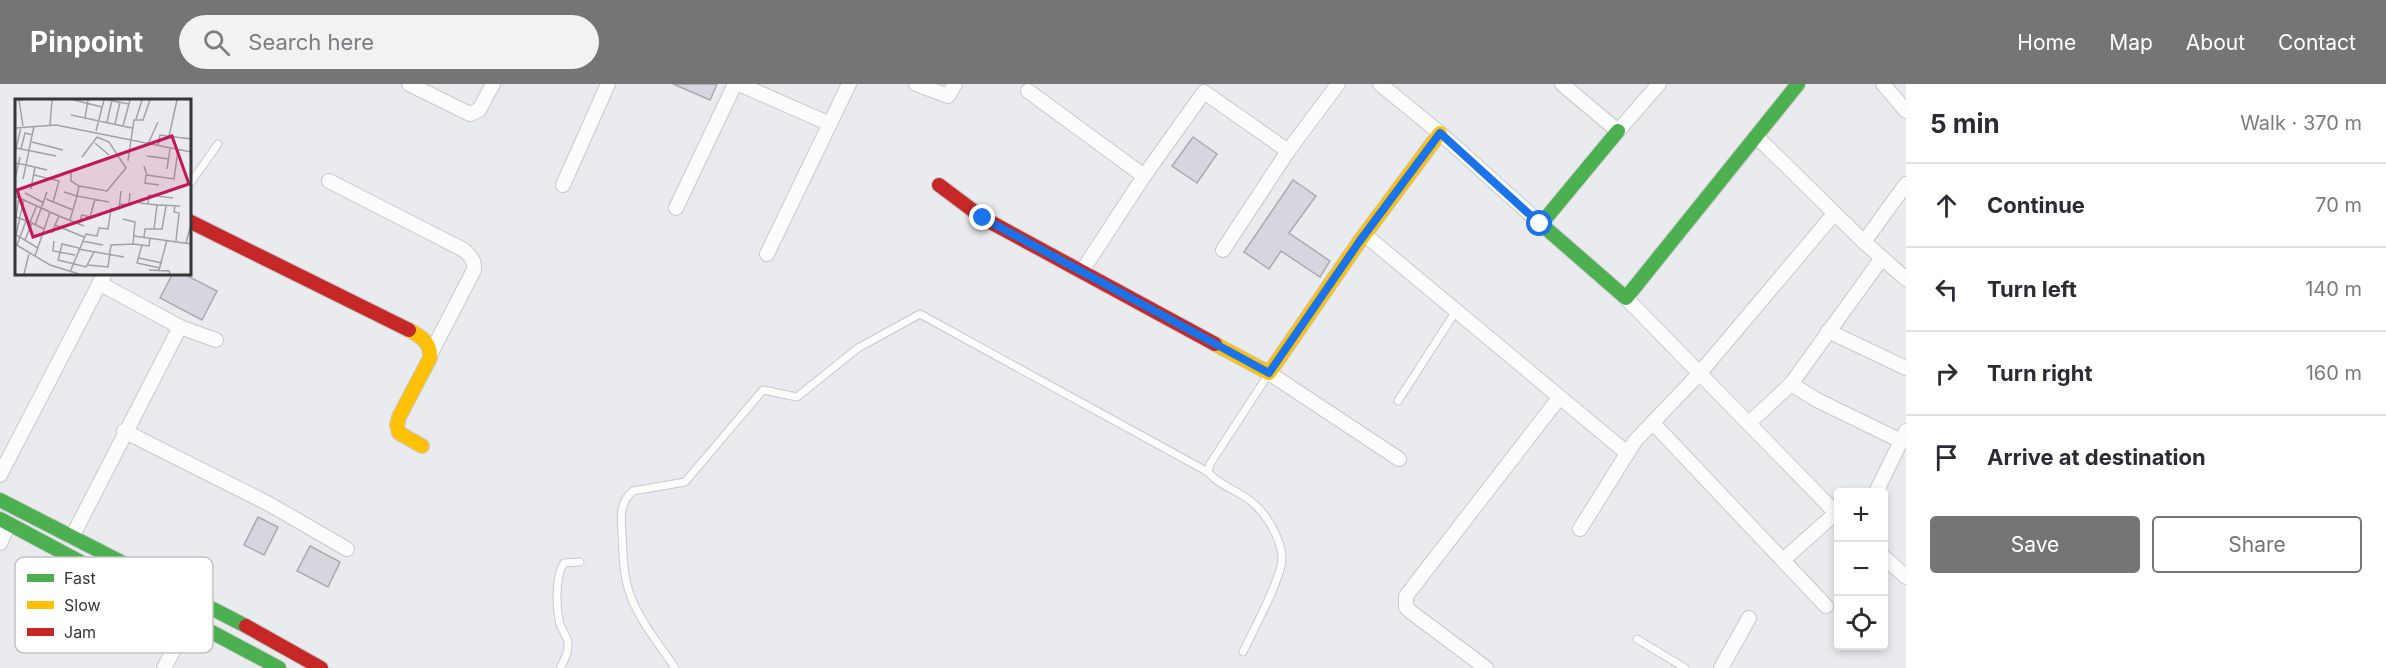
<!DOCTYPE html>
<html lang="en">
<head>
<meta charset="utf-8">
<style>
  body { margin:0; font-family:Inter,sans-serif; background:#f2f2f3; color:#2b2b33 }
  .controls { position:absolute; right:18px; bottom:18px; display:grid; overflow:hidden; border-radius:6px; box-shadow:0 3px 9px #0003 }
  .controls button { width:54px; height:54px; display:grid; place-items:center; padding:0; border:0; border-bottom:2px solid #e1e1e2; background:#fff; color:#2b2b33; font:30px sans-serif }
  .stop { position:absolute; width:18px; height:18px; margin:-14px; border:4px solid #1a73e8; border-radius:50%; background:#fff }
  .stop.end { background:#1a73e8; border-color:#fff; box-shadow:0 2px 6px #0008 }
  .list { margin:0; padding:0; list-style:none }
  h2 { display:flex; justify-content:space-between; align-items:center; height:78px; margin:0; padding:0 24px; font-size:26px }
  h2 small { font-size:20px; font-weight:400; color:#7c7c81 }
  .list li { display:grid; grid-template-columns:39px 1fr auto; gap:18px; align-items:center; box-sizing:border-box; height:84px; padding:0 24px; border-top:2px solid #e1e1e2 }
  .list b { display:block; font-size:22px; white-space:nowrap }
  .list em { font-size:20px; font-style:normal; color:#7c7c81 }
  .actions { display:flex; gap:12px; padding:18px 24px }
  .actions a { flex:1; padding:14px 0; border:2px solid #747577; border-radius:6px; text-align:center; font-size:21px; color:#747577 }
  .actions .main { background:#747577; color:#fff }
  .icon { flex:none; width:33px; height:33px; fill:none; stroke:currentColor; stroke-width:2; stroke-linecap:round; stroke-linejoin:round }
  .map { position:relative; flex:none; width:1906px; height:584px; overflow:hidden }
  header { display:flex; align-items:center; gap:36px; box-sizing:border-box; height:84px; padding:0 30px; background:#747577; color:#fff }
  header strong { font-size:28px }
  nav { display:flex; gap:33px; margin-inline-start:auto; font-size:21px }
  .search { width:420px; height:54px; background:#f2f2f3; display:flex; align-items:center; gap:15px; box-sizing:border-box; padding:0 21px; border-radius:33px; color:#7c7c81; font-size:22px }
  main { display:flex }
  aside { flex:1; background:#fff }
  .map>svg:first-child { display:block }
  .building { fill:#d7d5e0; stroke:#aaaaac; stroke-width:1.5 }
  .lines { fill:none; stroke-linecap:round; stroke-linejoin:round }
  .lane-casing { stroke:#c8c9cb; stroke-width:9 }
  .street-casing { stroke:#c8c9cb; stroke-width:16 }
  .fast-casing { stroke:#c8c9cb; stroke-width:16 }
  .slow-casing { stroke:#c8c9cb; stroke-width:16 }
  .jam-casing { stroke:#c8c9cb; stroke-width:16 }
  .lane { stroke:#fcfcfc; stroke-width:7 }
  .street { stroke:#fcfcfc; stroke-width:14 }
  .fast { stroke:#4caf50; stroke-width:14 }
  .slow { stroke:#ffc107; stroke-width:14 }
  .jam { stroke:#c62828; stroke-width:14 }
  .route { stroke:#1a73e8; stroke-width:8 }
  .inset-road { fill:none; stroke:#a1a2a5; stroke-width:1.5 }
  .view { fill:#c2185b; fill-opacity:0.15; stroke:#c2185b; stroke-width:3 }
  .inset-edge { fill:none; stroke:#343537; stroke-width:3 }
  .key { fill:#fff; stroke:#c2c2c3; stroke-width:1.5 }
  .key-label { font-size:16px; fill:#343537 }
</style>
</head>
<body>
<header>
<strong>Pinpoint</strong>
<div class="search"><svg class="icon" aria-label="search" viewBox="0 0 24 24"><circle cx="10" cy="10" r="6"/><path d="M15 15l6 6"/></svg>Search here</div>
<nav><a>Home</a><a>Map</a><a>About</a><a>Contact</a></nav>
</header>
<main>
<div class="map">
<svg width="1906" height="584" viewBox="0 0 1906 584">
  <rect width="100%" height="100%" fill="#eaebee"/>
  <!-- building -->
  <g class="building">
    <path d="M673,0H717L710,16Z"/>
    <path d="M1193,53L1217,70L1197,99L1172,82Z"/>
    <path d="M1293,96L1316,112L1289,149L1330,177L1320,193L1281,167L1269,185L1244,168Z"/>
    <path d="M173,189H182L217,207L202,236L160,214Z"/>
    <path d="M258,433L278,443L264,471L244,461Z"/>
    <path d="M310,462L340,478L328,503L297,487Z"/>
  </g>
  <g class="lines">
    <defs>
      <g id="lane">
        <path d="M189,101L218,60"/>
        <path d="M1398,317L1456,227"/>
        <path d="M1637,555L1685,584"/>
        <path d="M1243,568C1252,549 1282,493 1282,475C1282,456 1267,431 1253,419C1239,406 1220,403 1208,388L1210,380L1268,291"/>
        <path d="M560,584C564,577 568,570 568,562C569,554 562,547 560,540C556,524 555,492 564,479L580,478"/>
        <path d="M675,584C660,561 641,539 631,513C623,493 623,471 622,449C621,433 619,419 633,407L685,398L763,306L797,313L858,264L920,230L1208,388"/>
      </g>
      <g id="street">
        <path d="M409,0L470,30L479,26L493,0"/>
        <path d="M739,0L830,40"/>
        <path d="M916,0L948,12L955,0"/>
        <path d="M1380,0L1440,49L1541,140"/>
        <path d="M1562,0L1618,47L1659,0"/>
        <path d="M1883,0L1906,27"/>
        <path d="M1028,7L1144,92"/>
        <path d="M1757,53L1864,158L1906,100"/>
        <path d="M329,97L464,166C471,173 475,176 474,186L432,267"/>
        <path d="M563,101L608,0"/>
        <path d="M676,124L735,0"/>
        <path d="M1365,151L1627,369"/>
        <path d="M1864,158L1906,195"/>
        <path d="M1223,166L1288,67"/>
        <path d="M767,170L849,0"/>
        <path d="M1082,187L1144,92L1204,8L1288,67L1338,0"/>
        <path d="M99,199L180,243L216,256"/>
        <path d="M1626,214L1838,431"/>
        <path d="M1828,247L1906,284"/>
        <path d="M1269,289L1399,375"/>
        <path d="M1791,300L1817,316L1901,357"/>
        <path d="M1653,339L1826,522"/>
        <path d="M1749,339L1791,300L1882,174"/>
        <path d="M124,347L269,420L347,465"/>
        <path d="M0,391L105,189"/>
        <path d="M1876,408L1906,347"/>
        <path d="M1580,445L1635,357L1699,290L1834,130"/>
        <path d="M72,453L180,243"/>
        <path d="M0,459L9,440"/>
        <path d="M1884,473L1906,493"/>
        <path d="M1783,476L1836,429"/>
        <path d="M164,584L190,535"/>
        <path d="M1486,584L1411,528L1406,523V512L1559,314"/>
        <path d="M1721,584L1749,534"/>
      </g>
      <g id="fast">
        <path d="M1618,47L1541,140L1626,214L1798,0"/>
        <path d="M0,416L246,542"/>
        <path d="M0,435L279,584"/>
      </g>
      <g id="slow">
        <path d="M409,246C422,253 431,259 430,274L399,333L397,341L399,349L422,362"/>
        <path d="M1215,260L1269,289L1359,158L1440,49"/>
      </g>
      <g id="jam">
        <path d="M939,101L983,134L1215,260"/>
        <path d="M189,137L409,246"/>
        <path d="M246,542L321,584"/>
      </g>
    </defs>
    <!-- lane casing -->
    <use href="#lane" class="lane-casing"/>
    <!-- street casing -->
    <use href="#street" class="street-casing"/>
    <!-- fast casing -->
    <use href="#fast" class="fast-casing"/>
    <!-- slow casing -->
    <use href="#slow" class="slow-casing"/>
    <!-- jam casing -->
    <use href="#jam" class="jam-casing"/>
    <!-- lane -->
    <use href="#lane" class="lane"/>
    <!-- street -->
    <use href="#street" class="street"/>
    <!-- fast -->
    <use href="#fast" class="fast"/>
    <!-- slow -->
    <use href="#slow" class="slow"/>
    <!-- jam -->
    <use href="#jam" class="jam"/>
  </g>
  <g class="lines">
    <!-- route -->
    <path class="route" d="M983,134L1269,289L1359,158L1440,49L1540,140"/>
  </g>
  <!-- overview -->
  <g transform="translate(15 15)">
    <rect width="176" height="176" fill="#eaebee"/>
    <path class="inset-road" d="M59,1L87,8M93,1L114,5M56,16L117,29M70,19L73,1M121,20L127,1M92,23L97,1M100,25L105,3M35,26L37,1M8,27L4,1H8M108,27L115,1M0,29L41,26L176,53M81,32L89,1M154,37L162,1M17,43L48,51M80,44L94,56M133,45L143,23M143,47L145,36L176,40M1,49L41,57M6,50L10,34L18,36M0,54L6,28M132,57L154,60M67,58L82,38M113,62L119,21H128L135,1M0,64L11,66L19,27M129,67L132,76L159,80L163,51M152,70L155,50M19,76L44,82L38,103M131,76L130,84L144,86M0,80L5,58M8,80L11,66L32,71M64,87L92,92L111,69L94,43L82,38M16,90L20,68M49,93L62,97L64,87L56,82V73M10,94L29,104M0,97L35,113M4,98L1,118L17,124M9,100L1,136L23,149M31,100L58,111M124,104L142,106L139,130H130L129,138M105,105L114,106L115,94M133,105L134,96L158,99M142,106L165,107M160,106L159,113L164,114L161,142M44,117L69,127M108,120L120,123L118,145L127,146M55,121L62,97L94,103M15,123L22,106M64,125L67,116L75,118L80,100M20,126L32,93M139,130H147L151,107M37,134L40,126L69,138M119,137L176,145M135,139L134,147L127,146L122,164L145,169M10,141L17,124L29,130M39,142L38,152L60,156M67,142L88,146M171,144L176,125M0,145L35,166L64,175M2,146L11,122M63,150L109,158M20,157L35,113L44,117L40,126M124,159L147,164M43,161L71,168L79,153M43,162L47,145L64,149M73,166L93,168L96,146L118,145M134,171L154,172L155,175M144,171L152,141M55,173L71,135L82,137L84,129L93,130L96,110H104L106,92M9,175L14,155"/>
    <path class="view" d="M157,37L174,85L18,138L2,91Z"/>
    <rect width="176" height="176" class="inset-edge"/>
  </g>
  <!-- legend -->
  <rect x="15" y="473" width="198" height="96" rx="9" class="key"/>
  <rect x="27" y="490" width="27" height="8" fill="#4caf50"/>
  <rect x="27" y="517" width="27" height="8" fill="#ffc107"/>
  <rect x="27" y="544" width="27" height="8" fill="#c62828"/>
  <g class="key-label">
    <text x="64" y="500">Fast</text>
    <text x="64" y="527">Slow</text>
    <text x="64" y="554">Jam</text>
  </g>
</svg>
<div class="controls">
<button>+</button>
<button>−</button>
<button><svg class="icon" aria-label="locate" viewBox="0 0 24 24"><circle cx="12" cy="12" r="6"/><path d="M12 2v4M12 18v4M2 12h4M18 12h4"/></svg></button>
</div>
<div class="stop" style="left:1540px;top:140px"></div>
<div class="stop end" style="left:983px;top:134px"></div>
</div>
<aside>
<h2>5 min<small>Walk · 370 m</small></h2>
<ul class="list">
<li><svg class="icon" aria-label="ahead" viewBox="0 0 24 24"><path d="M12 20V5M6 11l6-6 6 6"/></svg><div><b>Continue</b></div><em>70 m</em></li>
<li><svg class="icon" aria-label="left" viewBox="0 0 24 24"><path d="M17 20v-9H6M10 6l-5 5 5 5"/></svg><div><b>Turn left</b></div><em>140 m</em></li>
<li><svg class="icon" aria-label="right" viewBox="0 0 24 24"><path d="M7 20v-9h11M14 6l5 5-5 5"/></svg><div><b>Turn right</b></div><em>160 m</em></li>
<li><svg class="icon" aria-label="arrive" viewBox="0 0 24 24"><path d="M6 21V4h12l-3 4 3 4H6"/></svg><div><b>Arrive at destination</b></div></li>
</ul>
<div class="actions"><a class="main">Save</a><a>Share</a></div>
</aside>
</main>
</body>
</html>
